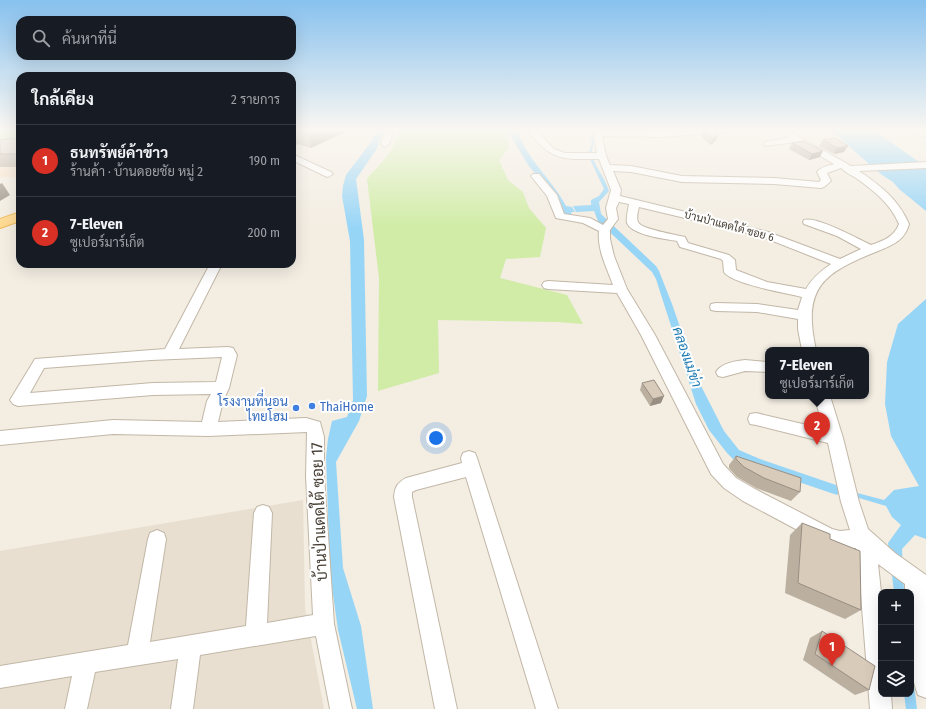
<!DOCTYPE html>
<html lang="th">
<head>
<meta charset="utf-8">
<style>
  body { margin:0; font-family:"Fira Sans Condensed",Sarabun,sans-serif; background:#242831; color:#f1f3f6 }
  .controls { position:absolute; right:12px; bottom:12px; display:grid; overflow:hidden; border-radius:8px; box-shadow:0 4px 16px #0002 }
  .controls button { width:36px; height:36px; display:grid; place-items:center; padding:0; border:0; border-bottom:1px solid #363941; background:#171b24; color:#f1f3f6; font:20px sans-serif }
  .you { position:absolute; left:436px; top:438px; width:14px; height:14px; margin:-10px; border:3px solid #fff; border-radius:50%; background:#1a73e8; box-shadow:0 0 0 6px #1a73e833 }
  .badge { display:grid; place-items:center; width:26px; height:26px; border-radius:50%; background:#d93025; color:#fff; font-size:13px; font-weight:700 }
  .pin { position:absolute; translate:-50% -33px; filter:drop-shadow(0 1px 2px #0008) }
  .pin::after { content:''; position:absolute; top:21px; width:14px; height:12px; background:inherit; clip-path:polygon(0 0,100% 0,50% 100%) }
  .popup { position:absolute; left:765px; top:347px; width:104px; height:52px; box-sizing:border-box; display:grid; place-content:center; border-radius:8px; background:#171b24; filter:drop-shadow(0 1px 3px #0005); font-size:13px; white-space:nowrap; color:#9ea1a6 }
  .popup b { font-size:15px; color:#f1f3f6 }
  .popup::after { content:''; position:absolute; left:50%; top:100%; margin-left:-8px; border:8px solid transparent; border-top-color:#171b24 }
  .list { margin:0; padding:0; list-style:none }
  h2 { display:flex; justify-content:space-between; align-items:center; height:52px; margin:0; padding:0 16px; font-size:17px }
  h2 small { font-size:13px; font-weight:400; color:#9ea1a6 }
  .list li { display:grid; grid-template-columns:26px 1fr auto; gap:12px; align-items:center; box-sizing:border-box; height:72px; padding:0 16px; border-top:1px solid #363941 }
  .list b { display:block; font-size:15px; white-space:nowrap }
  .list p { margin:0; font-size:13px; white-space:nowrap; color:#9ea1a6 }
  .list em { font-size:13px; font-style:normal; color:#9ea1a6 }
  .icon { flex:none; width:22px; height:22px; fill:none; stroke:currentColor; stroke-width:2; stroke-linecap:round; stroke-linejoin:round }
  .map { position:relative; flex:none; width:926px; height:709px; overflow:hidden }
  .search { position:absolute; background:#171b24; box-shadow:0 4px 16px #0002; left:16px; top:16px; width:280px; height:44px; display:flex; align-items:center; gap:10px; box-sizing:border-box; padding:0 14px; border-radius:12px; color:#9ea1a6; font-size:15px }
  .panel { position:absolute; background:#171b24; box-shadow:0 4px 16px #0002; left:16px; top:72px; width:280px; height:196px; border-radius:12px }
  .map>svg:first-child { display:block }
  .residential { fill:#e8dfd0 }
  .commercial { fill:#f8e2ca }
  .green { fill:#d0eca6 }
  .water { fill:#97d5f7 }
  .lines { fill:none; stroke-linecap:round; stroke-linejoin:round }
  .stream { stroke:#97d5f7; stroke-width:2 }
  .minor-casing { stroke:#c2b7a7; stroke-width:2 }
  .major-casing { stroke:#efb855; stroke-width:2 }
  .minor { fill:#fff; fill-rule:evenodd }
  .major { fill:#ffd98f; fill-rule:evenodd }
  .wall { fill:#bbafa0 }
  .shaded-wall { fill:#988e82 }
  .building { fill:#d9cbba; stroke:#988e82 }
  .shop-dot { fill:#3f7fe0; stroke:#fff; stroke-width:1.5 }
  .labels { text-anchor:middle; dominant-baseline:central; stroke-width:4; stroke-linejoin:round; paint-order:stroke }
  .far-street-label { font-size:11px; fill:#453d32; stroke:#fff }
  .shop-label { font-size:13px; fill:#366cbe; stroke:#fff; text-anchor:end }
  .water-label { font-size:14px; font-style:italic; fill:#217cb2; stroke:#fff }
  .near-street-label { font-size:16px; fill:#453d32; stroke:#fff }
</style>
</head>
<body>
<div class="map">
<svg width="926" height="709" viewBox="0 0 926 709">
  <rect width="100%" height="100%" fill="#f3ede2"/>
  <!-- residential -->
  <path class="residential" d="M303,500L305,608L324,709H0V551Z"/>
  <!-- commercial -->
  <path class="commercial" d="M20,151V178L0,177V158Z"/>
  <!-- green -->
  <g class="green">
    <path d="M0,129H20V143L0,156Z"/>
    <path d="M397,129H506L509,148L499,160L508,180L523,192L529,208L546,228L540,257L506,259L500,278L567,295L583,324L557,322L438,320L439,373L378,391L379,278L367,179C378,166 399,148 397,129Z"/>
  </g>
  <!-- water -->
  <g class="water">
    <path d="M377,129H384L376,150L356,179L364,240L367,396L359,421L336,462L343,568L361,626L373,709H357L338,630L330,573L326,457L328,439L332,421L347,417L353,400L350,241L342,196L343,186L346,175L371,142Z"/>
    <path d="M510,129H517C526,159 552,179 566,206L572,207L575,212H571L572,216L560,215L544,184L528,165L509,133Z"/>
    <path d="M830,129H872L926,167V211L899,189L893,182L882,175L861,157Z"/>
    <path d="M588,151L591,152C594,166 605,177 609,191L599,202L601,214L656,266L659,271L672,304L700,384L724,431L739,450L760,459L836,485L838,488L884,500L894,490L919,486L891,436L885,404L887,362L898,324L926,299V539L915,535L902,549L904,592H894L888,543L901,525L892,517L886,506L839,492L837,495L734,460L727,453L709,430L696,404L656,279L652,272L598,221L594,211L576,212L573,206L591,205V200L599,196L604,189L588,155Z"/>
    <path d="M911,663L917,709H906L904,694H911Z"/>
  </g>
  <g class="lines">
    <!-- stream -->
    <path class="stream" d="M589,129L593,142L590,154"/>
    <defs>
      <g id="minor">
        <path d="M386,129H394L389,144L385,147L381,144Z"/>
        <path d="M593,129H601V131C650,131 698,129 747,129L743,131L660,137L602,136L606,156L610,165L631,166L682,176L774,178L819,182L821,180L817,172C822,166 828,166 834,164L796,142L765,146L764,144L765,142L789,138L776,129H786L851,166L926,162V168L859,171C881,186 898,199 909,224C905,240 893,245 878,251C823,273 802,287 816,350H802L798,329V319L757,312L716,311L711,310L710,307L711,304L716,303L757,304L798,310L802,297C786,293 732,284 724,272L723,261L721,259L680,247L677,241C665,239 632,235 627,223C626,218 628,210 629,204L619,202L616,208L618,219L610,230V239L614,256L627,289L655,335L723,464L736,478L755,489L832,529L840,531L850,530L841,502L828,443L756,425L750,424L748,419L750,414L756,413L824,429L814,396H830L843,438L859,502L868,529L895,553L926,575V698L918,695C907,668 911,622 911,592H905V584L878,564L881,592V694H891L892,709H870L859,569L856,548L840,549L822,543L743,501L724,488L711,474L641,335L617,293L548,289L544,288L542,285L544,282L548,281L613,285C607,268 597,250 599,231L583,223L556,218L547,196L531,176L533,174H539L557,195L564,214L590,218L603,225L608,219L606,208L611,190L599,159C565,159 552,162 530,133L531,131H537L554,149L565,153H597ZM841,168C845,172 851,175 856,178C874,191 890,203 899,224C894,237 883,241 871,245C858,239 817,216 804,220L803,222L804,224L837,236L861,249L840,259L768,232L620,196L621,190L613,171L631,172L682,182L774,184L821,188L824,187L831,181L827,173ZM639,207L760,236L831,264C821,271 812,278 806,289L767,282L736,270L735,260L729,255L688,243L685,237C677,235 640,229 638,222C636,218 638,211 639,207Z"/>
        <path d="M921,130H926V136L918,135L917,133Z"/>
        <path d="M292,154L331,172L333,174L328,177L325,176L292,160Z"/>
        <path d="M210,264H222L179,349L228,347L233,348L237,355L229,388L223,401L218,422L306,418L320,422L324,437V476L334,624L352,709H330L316,636L200,655L193,709H171L178,659L95,672L87,709H65L72,676L0,688V666L128,645L148,539L150,533L157,530L164,533L166,539L150,642L246,626L254,513L257,507L263,505L269,507L272,513L267,623L313,615L306,476L307,432L208,436L113,434L0,445V431L113,420L202,422L207,401L211,394L153,395L18,406L13,404L10,400L35,359L165,349ZM222,357L216,382L153,383L30,393L44,368L151,360Z"/>
        <path d="M745,360L768,362V372L745,371L723,377L718,376L716,372C721,363 736,361 745,360Z"/>
        <path d="M469,451L475,453L477,458L558,709H536L466,477L416,490L412,492V497L457,709H435L394,497C395,487 397,483 406,478L462,463L461,458L463,453Z"/>
      </g>
      <path id="major" d="M20,212V221L0,228V219Z"/>
    </defs>
    <!-- minor casing -->
    <use href="#minor" class="minor-casing"/>
    <!-- major casing -->
    <use href="#major" class="major-casing"/>
    <!-- minor -->
    <use href="#minor" class="minor"/>
    <!-- major -->
    <use href="#major" class="major"/>
  </g>
  <!-- wall -->
  <g class="wall">
    <path d="M292,129H352L311,148L298,144L292,147Z"/>
    <path d="M703,129L718,134L716,140L711,145L701,136Z"/>
    <path d="M20,138V167H0V140Z"/>
    <path d="M823,140L844,152L834,154L819,146Z"/>
    <path d="M792,143L820,157L809,160L789,149Z"/>
    <path d="M642,383L661,403L650,406L640,390Z"/>
    <path d="M736,456L800,492L791,501L756,488L737,477L729,468V465Z"/>
    <path d="M802,523L830,539L861,610L845,619L785,593L790,535Z"/>
    <path d="M822,631L869,690L855,695L803,660L810,638Z"/>
  </g>
  <!-- shaded-wall -->
  <g class="shaded-wall">
    <path d="M323,129H352L311,148L309,135Z"/>
    <path d="M295,131L298,144L292,147V133Z"/>
    <path d="M718,134L716,140L711,145L713,139Z"/>
    <path d="M848,146L844,152L834,154L837,148Z"/>
    <path d="M823,151L820,157L809,160L812,154Z"/>
    <path d="M2,183L10,195L0,201V184Z"/>
    <path d="M664,396L661,403L650,406L653,399Z"/>
  </g>
  <!-- building -->
  <g class="building">
    <path d="M292,129H323L309,135L295,131L292,133Z"/>
    <path d="M703,129H713L718,134L713,139Z"/>
    <path d="M20,138V154H0V140Z"/>
    <path d="M835,138L848,146L837,148L823,140Z"/>
    <path d="M804,141L823,151L812,154L792,143Z"/>
    <path d="M654,380L664,396L653,399L642,383Z"/>
    <path d="M736,456L801,478L800,492L764,478L744,467L736,459Z"/>
    <path d="M802,523L830,534V539L860,551L861,610L798,583Z"/>
    <path d="M822,631L875,666L869,690L815,654Z"/>
  </g>
  <!-- sky -->
  <linearGradient id="sky" x2="0" y2="1"><stop stop-color="#87c1ee"/><stop offset="0.57" stop-color="#faf7f2"/><stop offset="1" stop-color="#faf7f2" stop-opacity="0"/></linearGradient>
  <rect width="926" height="228" fill="url(#sky)"/>
  <!-- markers -->
  <g class="shop-dot">
    <circle cx="312" cy="406" r="4"/>
    <circle cx="296" cy="408" r="4"/>
  </g>
  <g class="labels">
    <!-- far-street labels -->
    <g class="far-street-label">
      <text transform="translate(729 226) rotate(15)">บ้านป่าแดดใต้ ซอย 6</text>
    </g>
    <!-- shop labels -->
    <g class="shop-label">
      <text x="288" y="401">โรงงานที่นอน<tspan x="288" dy="15">ไทยโฮม</tspan></text>
      <text x="320" y="406" text-anchor="start">ThaiHome</text>
    </g>
    <!-- water labels -->
    <g class="water-label">
      <text transform="translate(687 357) rotate(71)">คลองแม่ข่า</text>
    </g>
    <!-- near-street labels -->
    <g class="near-street-label">
      <text transform="translate(319 512) rotate(-92)">บ้านป่าแดดใต้ ซอย 17</text>
    </g>
  </g>
</svg>
<div class="controls">
<button>+</button>
<button>−</button>
<button><svg class="icon" aria-label="layers" viewBox="0 0 24 24"><path d="M12 4l9 5-9 5-9-5zM3 14l9 5 9-5"/></svg></button>
</div>
<div class="you"></div>
<div class="pin badge" style="left:832px;top:666px">1</div>
<div class="pin badge" style="left:817px;top:445px">2</div>
<div class="popup"><b>7-Eleven</b>ซูเปอร์มาร์เก็ต</div>
<div class="search"><svg class="icon" aria-label="search" viewBox="0 0 24 24"><circle cx="10" cy="10" r="6"/><path d="M15 15l6 6"/></svg>ค้นหาที่นี่</div>
<section class="panel">
<h2>ใกล้เคียง<small>2 รายการ</small></h2>
<ul class="list">
<li><span class="badge">1</span><div><b>ธนทรัพย์ค้าข้าว</b><p>ร้านค้า · บ้านดอยชัย หมู่ 2</p></div><em>190 m</em></li>
<li><span class="badge">2</span><div><b>7-Eleven</b><p>ซูเปอร์มาร์เก็ต</p></div><em>200 m</em></li>
</ul>
</section>
</div>
</body>
</html>
